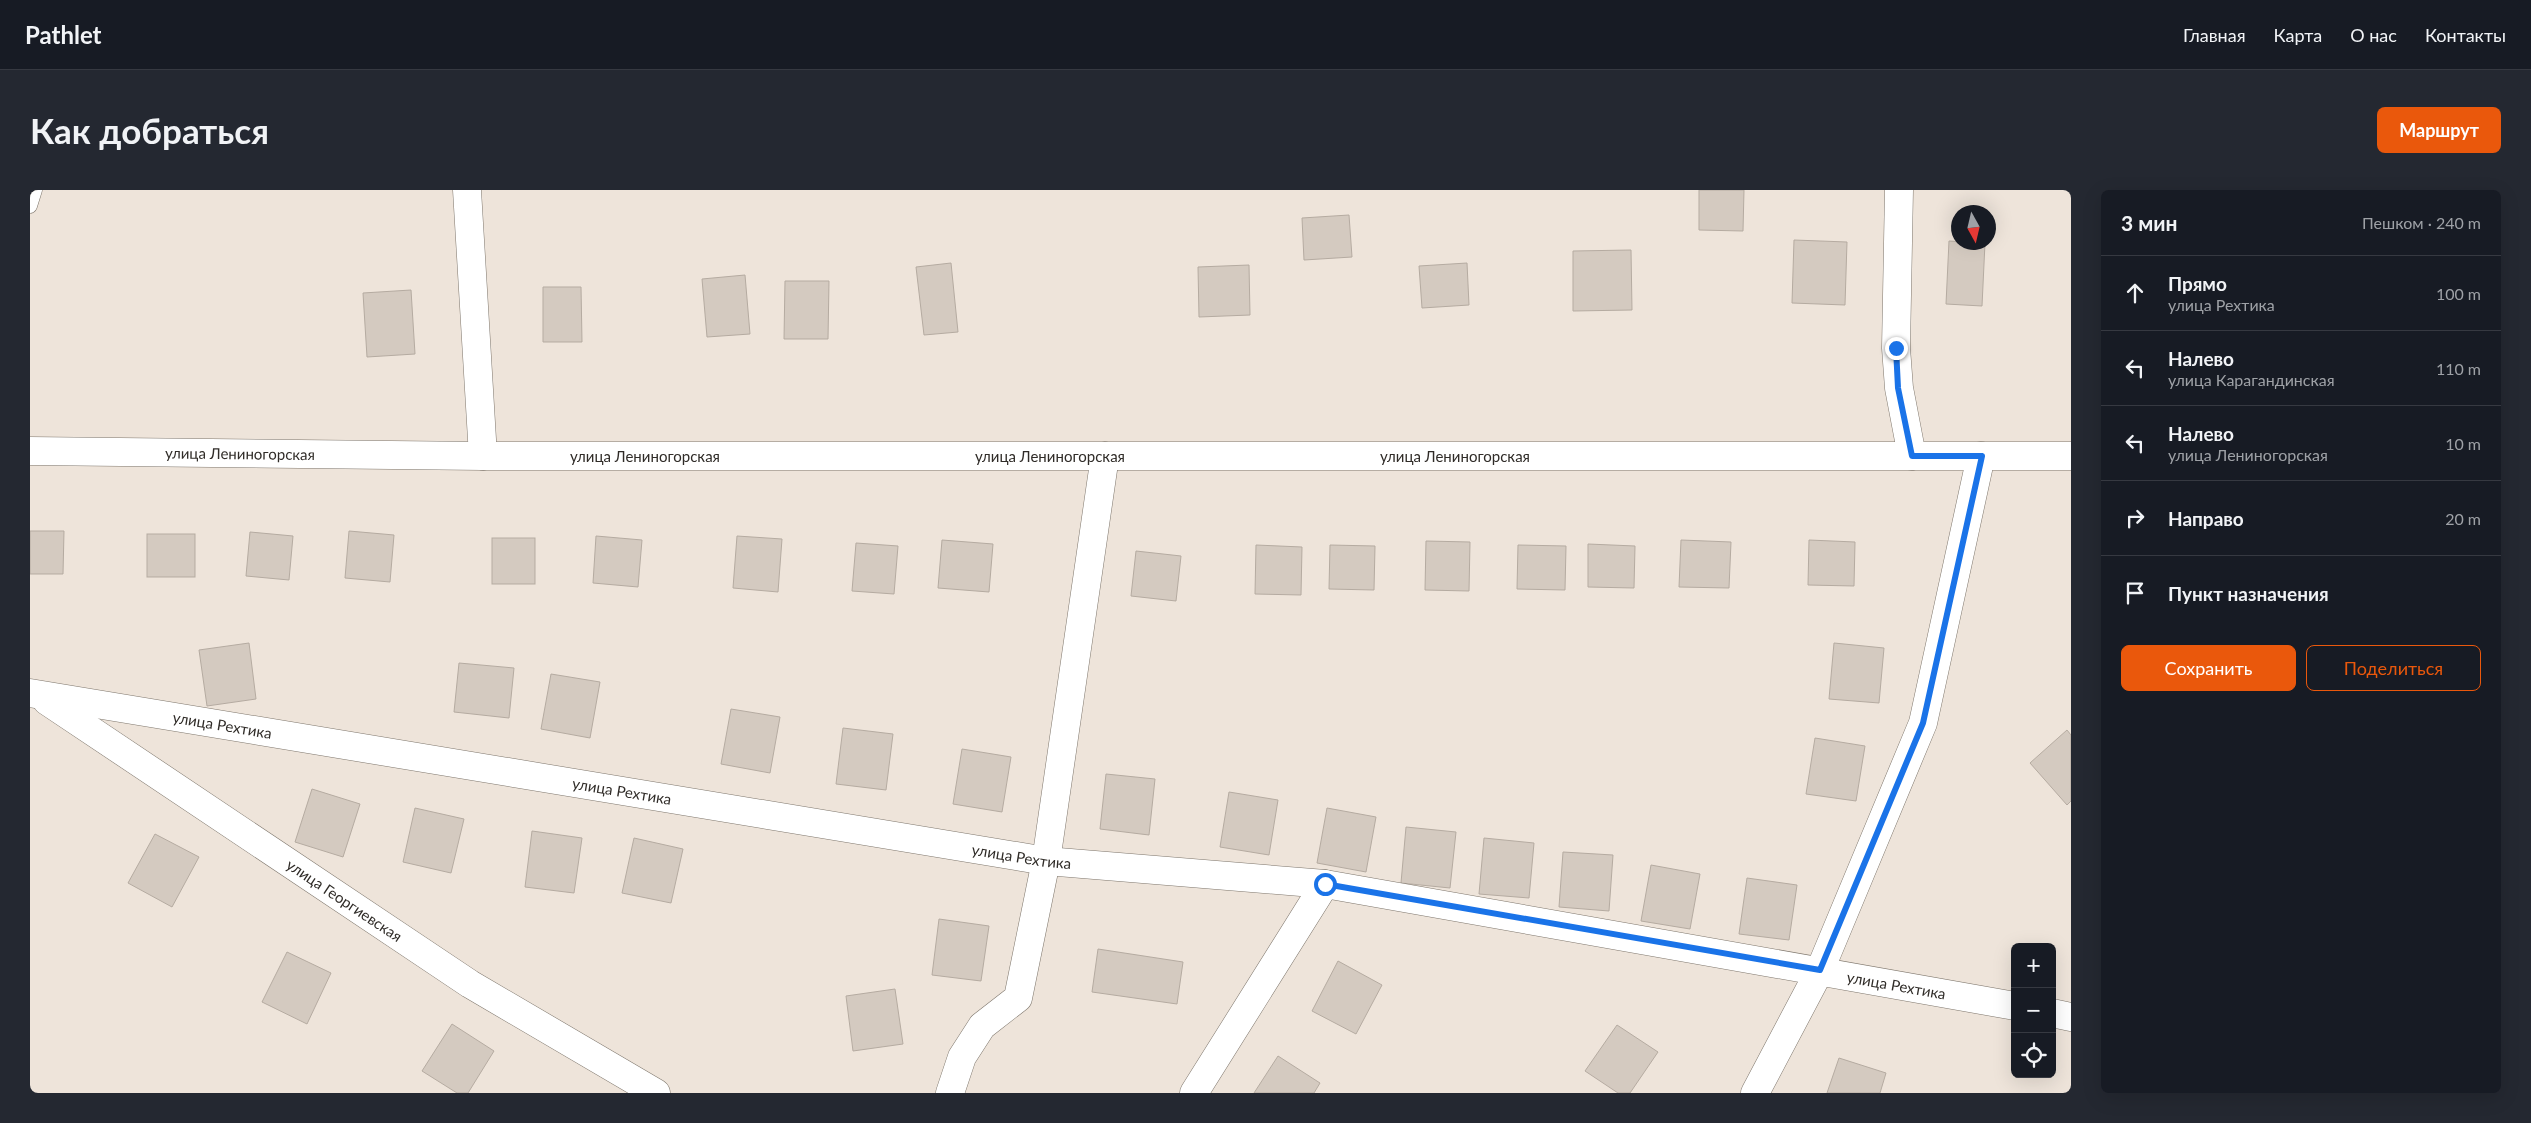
<!DOCTYPE html>
<html lang="ru">
<head>
<meta charset="utf-8">
<style>
  body { margin:0; font-family:Lato,sans-serif; background:#242831; color:#f1f3f6 }
  .controls { position:absolute; right:15px; bottom:15px; display:grid; overflow:hidden; border-radius:8px; box-shadow:0 5px 20px #0002 }
  .controls button { width:45px; height:45px; display:grid; place-items:center; padding:0; border:0; border-bottom:1px solid #363941; background:#171b24; color:#f1f3f6; font:25px sans-serif }
  .compass { position:absolute; left:1921px; top:15px; width:45px; height:45px; border-radius:50%; background:#171b24; box-shadow:0 5px 20px #0002; rotate:172deg }
  .stop { position:absolute; width:15px; height:15px; margin:-11px; border:4px solid #1a73e8; border-radius:50%; background:#fff }
  .stop.end { background:#1a73e8; border-color:#fff; box-shadow:0 1px 5px #0008 }
  .list { margin:0; padding:0; list-style:none }
  h2 { display:flex; justify-content:space-between; align-items:center; height:65px; margin:0; padding:0 20px; font-size:21px }
  h2 small { font-size:16px; font-weight:400; color:#9ea1a6 }
  .list li { display:grid; grid-template-columns:32px 1fr auto; gap:15px; align-items:center; box-sizing:border-box; height:75px; padding:0 20px; border-top:1px solid #363941 }
  .list b { display:block; font-size:19px; white-space:nowrap }
  .list p { margin:0; font-size:16px; white-space:nowrap; color:#9ea1a6 }
  .list em { font-size:16px; font-style:normal; color:#9ea1a6 }
  .actions { display:flex; gap:10px; padding:15px 20px }
  .actions a { flex:1; padding:11px 0; border:1px solid #ea580c; border-radius:8px; text-align:center; font-size:18px; color:#ea580c }
  .actions .main { background:#ea580c; color:#fff }
  .icon { flex:none; width:28px; height:28px; fill:none; stroke:currentColor; stroke-width:2; stroke-linecap:round; stroke-linejoin:round }
  .map { position:relative; flex:none; width:2041px; height:903px; overflow:hidden; border-radius:8px }
  header { display:flex; align-items:center; gap:30px; box-sizing:border-box; height:70px; padding:0 25px; background:#171b24; border-bottom:1px solid #363941 }
  header strong { font-size:24px }
  nav { display:flex; gap:28px; margin-inline-start:auto; font-size:18px }
  .intro { display:flex; align-items:center; justify-content:space-between; box-sizing:border-box; height:120px; padding:0 30px }
  h1 { margin:0; font-size:35px }
  .button { padding:12px 22px; border-radius:8px; background:#ea580c; color:#fff; font-size:18px; font-weight:700 }
  main { display:flex; gap:30px; padding:0 30px }
  aside { flex:1; background:#171b24; border-radius:8px; box-shadow:0 5px 20px #0002 }
  .map>svg:first-child { display:block }
  .building { fill:#d4cac0; stroke:#b5aba1 }
  .lines { fill:none; stroke-linecap:round; stroke-linejoin:round }
  .service-casing { stroke:#7e766c; stroke-width:15 }
  .minor-casing { stroke:#7e766c; stroke-width:29 }
  .tertiary-casing { stroke:#7e766c; stroke-width:29 }
  .service { stroke:#fff; stroke-width:14 }
  .minor { stroke:#fff; stroke-width:28 }
  .tertiary { stroke:#fff; stroke-width:28 }
  .route { stroke:#1a73e8; stroke-width:6 }
  .labels { text-anchor:middle; dominant-baseline:central; stroke-width:4.5; stroke-linejoin:round; paint-order:stroke }
  .street-label { font-size:15px; fill:#302c28; stroke:#fcf2e7 }
</style>
</head>
<body>
<header>
<strong>Pathlet</strong>
<nav><a>Главная</a><a>Карта</a><a>О нас</a><a>Контакты</a></nav>
</header>
<div class="intro"><h1>Как добраться</h1><a class="button">Маршрут</a></div>
<main>
<div class="map">
<svg width="2041" height="903" viewBox="0 0 2041 903">
  <rect width="100%" height="100%" fill="#eee4da"/>
  <!-- building -->
  <g class="building">
    <path d="M1669,0H1714L1713,41L1669,40Z"/>
    <path d="M1319,25L1322,67L1274,70L1272,28Z"/>
    <path d="M1764,50L1817,52L1815,115L1762,113Z"/>
    <path d="M1919,51L1955,53L1952,116L1916,114Z"/>
    <path d="M1601,60L1602,120L1543,121V61Z"/>
    <path d="M921,73L928,142L894,145L886,77Z"/>
    <path d="M1437,73L1439,115L1392,118L1389,76Z"/>
    <path d="M1219,75L1220,125L1169,127L1168,77Z"/>
    <path d="M715,85L720,144L677,147L672,89Z"/>
    <path d="M755,91H799L798,149H754Z"/>
    <path d="M513,97H551L552,152H513Z"/>
    <path d="M381,100L385,164L337,167L333,103Z"/>
    <path d="M0,341H34L33,384H0Z"/>
    <path d="M319,341L364,345L360,392L315,388Z"/>
    <path d="M220,342L263,346L259,390L216,386Z"/>
    <rect x="117" y="344" width="48" height="43"/>
    <path d="M566,346L612,350L608,397L563,393Z"/>
    <path d="M707,346L752,349L748,402L703,398Z"/>
    <rect x="462" y="348" width="43" height="46"/>
    <path d="M912,350L963,354L959,402L908,398Z"/>
    <path d="M1651,350L1701,352L1699,398L1649,397Z"/>
    <path d="M1779,350L1825,352L1824,396L1778,395Z"/>
    <path d="M1396,351L1440,352L1439,401L1395,400Z"/>
    <path d="M826,353L868,356L864,404L822,401Z"/>
    <path d="M1558,354L1605,356L1604,398L1558,397Z"/>
    <path d="M1226,355L1272,357L1271,405L1225,404Z"/>
    <path d="M1300,355L1345,356L1344,400L1299,399Z"/>
    <path d="M1488,355L1536,356L1535,400L1487,399Z"/>
    <path d="M1106,361L1151,366L1146,411L1101,406Z"/>
    <path d="M219,453L226,509L177,516L169,460Z"/>
    <path d="M1804,453L1854,458L1849,513L1799,509Z"/>
    <path d="M429,473L484,478L479,528L424,522Z"/>
    <path d="M521,484L570,492L560,548L511,539Z"/>
    <path d="M701,519L750,527L740,583L691,574Z"/>
    <path d="M813,538L863,544L856,600L806,594Z"/>
    <path d="M2037,540L2041,545V611L2037,615L2000,573Z"/>
    <path d="M1785,548L1835,556L1826,611L1776,604Z"/>
    <path d="M932,559L981,567L972,622L923,614Z"/>
    <path d="M1076,584L1125,589L1119,645L1070,639Z"/>
    <path d="M282,599L330,614L313,667L265,652Z"/>
    <path d="M1199,602L1248,610L1239,665L1190,657Z"/>
    <path d="M385,618L434,629L421,683L373,672Z"/>
    <path d="M1297,618L1346,627L1336,682L1287,673Z"/>
    <path d="M1376,637L1426,642L1420,698L1371,693Z"/>
    <path d="M502,641L552,648L544,703L495,697Z"/>
    <path d="M125,644L169,667L142,717L98,693Z"/>
    <path d="M604,648L653,659L641,713L592,703Z"/>
    <path d="M1454,648L1504,653L1499,708L1449,704Z"/>
    <path d="M1533,662L1583,665L1579,721L1529,717Z"/>
    <path d="M1621,675L1670,684L1660,739L1611,731Z"/>
    <path d="M1717,688L1767,695L1759,750L1709,744Z"/>
    <path d="M909,729L959,736L951,791L902,785Z"/>
    <path d="M1068,759L1153,772L1147,814L1062,802Z"/>
    <path d="M257,762L301,783L277,834L232,812Z"/>
    <path d="M1308,771L1352,795L1326,844L1282,821Z"/>
    <path d="M865,799L873,854L823,861L816,806Z"/>
    <path d="M422,834L464,861L438,903H427L392,881Z"/>
    <path d="M1587,835L1628,862L1600,903H1588L1555,881Z"/>
    <path d="M1248,866L1290,893L1284,903H1224Z"/>
    <path d="M1809,868L1856,883L1850,903H1797Z"/>
  </g>
  <g class="lines">
    <defs>
      <path id="service" d="M0,16L5,0"/>
      <g id="minor">
        <path d="M437,0L453,266"/>
        <path d="M1869,0L1866,158L1869,198L1882,266"/>
        <path id="s1" d="M0,503L1016,671L1295,694L1985,816"/>
        <path id="s2" d="M17,511L440,794L626,903"/>
        <path d="M2022,823L2041,827"/>
        <path d="M920,903L932,867L952,836L988,808L1016,671L1075,266"/>
        <path d="M1164,903L1295,694"/>
        <path d="M1725,903L1790,780L1893,533L1951,266"/>
      </g>
      <g id="tertiary">
        <path id="s3" d="M0,261L453,266H2041"/>
      </g>
    </defs>
    <!-- service casing -->
    <use href="#service" class="service-casing"/>
    <!-- minor casing -->
    <use href="#minor" class="minor-casing"/>
    <!-- tertiary casing -->
    <use href="#tertiary" class="tertiary-casing"/>
    <!-- service -->
    <use href="#service" class="service"/>
    <!-- minor -->
    <use href="#minor" class="minor"/>
    <!-- tertiary -->
    <use href="#tertiary" class="tertiary"/>
  </g>
  <g class="lines">
    <!-- route -->
    <path class="route" d="M1295,694L1790,780L1893,533L1952,266H1882L1868,198L1866,158"/>
  </g>
  <g class="labels">
    <!-- street labels -->
    <g class="street-label">
      <text stroke="none"><textPath href="#s3" startOffset="210">улица Лениногорская</textPath></text>
      <text stroke="none"><textPath href="#s3" startOffset="615">улица Лениногорская</textPath></text>
      <text stroke="none"><textPath href="#s3" startOffset="1020">улица Лениногорская</textPath></text>
      <text stroke="none"><textPath href="#s3" startOffset="1425">улица Лениногорская</textPath></text>
      <text stroke="none"><textPath href="#s1" startOffset="195">улица Рехтика</textPath></text>
      <text stroke="none"><textPath href="#s1" startOffset="600">улица Рехтика</textPath></text>
      <text stroke="none"><textPath href="#s1" startOffset="1005">улица Рехтика</textPath></text>
      <text stroke="none"><textPath href="#s2" startOffset="358">улица Георгиевская</textPath></text>
      <text stroke="none"><textPath href="#s1" startOffset="1890">улица Рехтика</textPath></text>
    </g>
  </g>
</svg>
<div class="controls">
<button>+</button>
<button>−</button>
<button><svg class="icon" aria-label="locate" viewBox="0 0 24 24"><circle cx="12" cy="12" r="6"/><path d="M12 2v4M12 18v4M2 12h4M18 12h4"/></svg></button>
</div>
<svg class="compass" viewBox="-18 -18 36 36"><path d="M0-13l5 13h-10z" fill="#e53935"/><path d="M0 13l5-13h-10z" fill="#9ea1a6"/></svg>
<div class="stop" style="left:1295px;top:694px"></div>
<div class="stop end" style="left:1866px;top:158px"></div>
</div>
<aside>
<h2>3 мин<small>Пешком · 240 m</small></h2>
<ul class="list">
<li><svg class="icon" aria-label="ahead" viewBox="0 0 24 24"><path d="M12 20V5M6 11l6-6 6 6"/></svg><div><b>Прямо</b><p>улица Рехтика</p></div><em>100 m</em></li>
<li><svg class="icon" aria-label="left" viewBox="0 0 24 24"><path d="M17 20v-9H6M10 6l-5 5 5 5"/></svg><div><b>Налево</b><p>улица Карагандинская</p></div><em>110 m</em></li>
<li><svg class="icon" aria-label="left" viewBox="0 0 24 24"><path d="M17 20v-9H6M10 6l-5 5 5 5"/></svg><div><b>Налево</b><p>улица Лениногорская</p></div><em>10 m</em></li>
<li><svg class="icon" aria-label="right" viewBox="0 0 24 24"><path d="M7 20v-9h11M14 6l5 5-5 5"/></svg><div><b>Направо</b></div><em>20 m</em></li>
<li><svg class="icon" aria-label="arrive" viewBox="0 0 24 24"><path d="M6 21V4h12l-3 4 3 4H6"/></svg><div><b>Пункт назначения</b></div></li>
</ul>
<div class="actions"><a class="main">Сохранить</a><a>Поделиться</a></div>
</aside>
</main>
</body>
</html>
